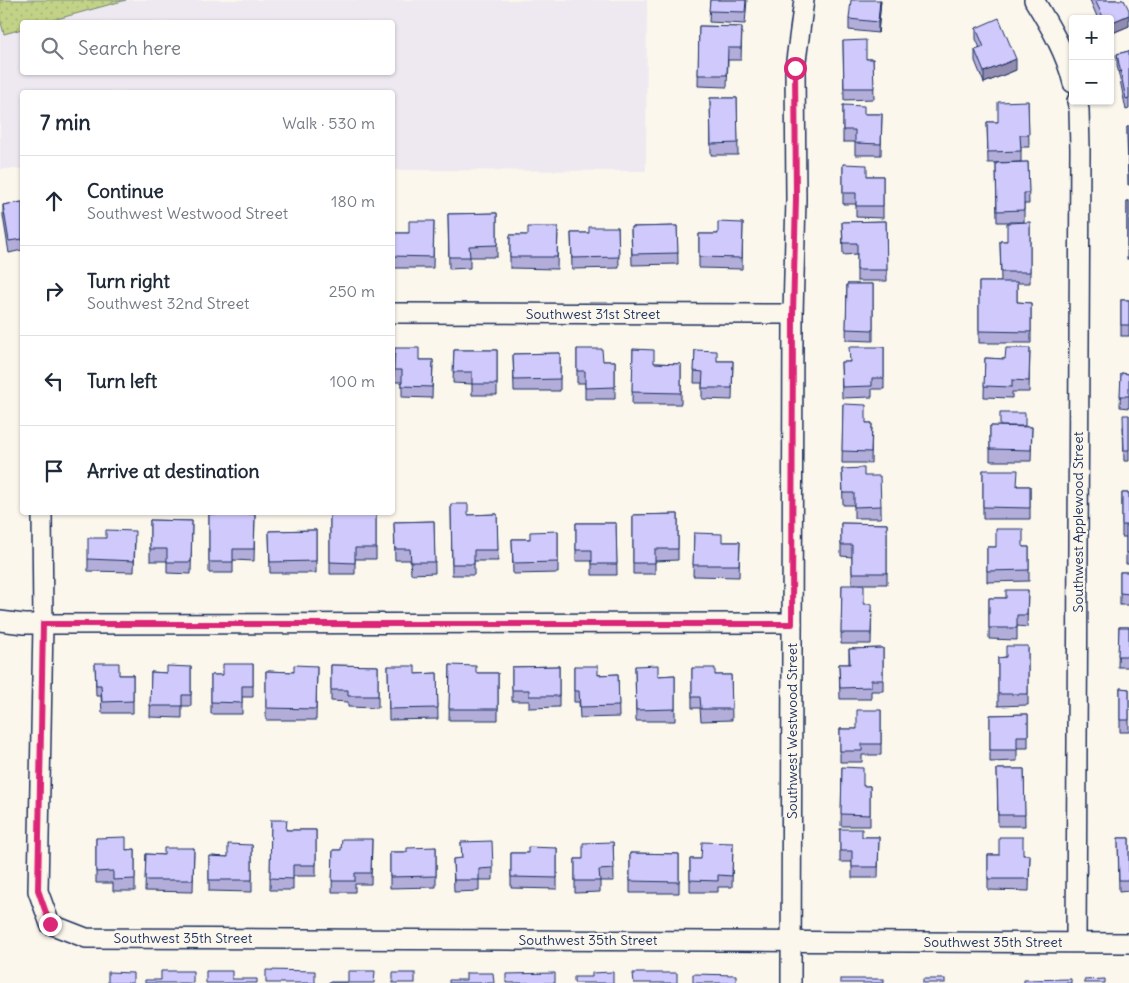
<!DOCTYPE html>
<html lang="en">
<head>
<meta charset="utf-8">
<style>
  body { margin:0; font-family:Delius,sans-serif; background:#f2f2f3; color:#1f2937 }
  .controls { position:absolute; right:15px; top:15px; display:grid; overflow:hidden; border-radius:5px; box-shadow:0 1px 4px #0004 }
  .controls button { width:45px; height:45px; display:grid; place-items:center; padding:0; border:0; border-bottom:1px solid #e0e1e3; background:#fff; color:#1f2937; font:25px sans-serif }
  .stop { position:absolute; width:15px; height:15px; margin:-11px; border:4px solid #db2777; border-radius:50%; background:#fff }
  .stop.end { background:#db2777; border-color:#fff; box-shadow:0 1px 5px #0008 }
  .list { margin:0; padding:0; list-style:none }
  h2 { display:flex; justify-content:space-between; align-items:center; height:65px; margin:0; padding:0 20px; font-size:21px }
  h2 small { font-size:16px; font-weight:400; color:#747a83 }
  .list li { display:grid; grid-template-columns:32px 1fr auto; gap:15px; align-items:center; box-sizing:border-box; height:90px; padding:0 20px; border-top:1px solid #e0e1e3 }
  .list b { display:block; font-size:19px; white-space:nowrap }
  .list p { margin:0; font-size:16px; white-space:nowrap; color:#747a83 }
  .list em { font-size:16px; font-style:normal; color:#747a83 }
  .icon { flex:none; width:28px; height:28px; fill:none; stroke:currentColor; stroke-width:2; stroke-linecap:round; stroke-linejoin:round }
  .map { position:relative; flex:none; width:1129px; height:983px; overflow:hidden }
  .search { position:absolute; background:#fff; box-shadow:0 1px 4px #0004; left:20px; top:20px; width:375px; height:55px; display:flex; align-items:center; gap:12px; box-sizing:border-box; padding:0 18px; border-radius:5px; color:#747a83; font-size:19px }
  .panel { position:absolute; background:#fff; box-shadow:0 1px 4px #0004; left:20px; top:90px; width:375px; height:425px; border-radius:5px }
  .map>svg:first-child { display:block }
  .built { fill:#eee9f1; fill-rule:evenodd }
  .park { fill:url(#park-dots); stroke:#6e8172 }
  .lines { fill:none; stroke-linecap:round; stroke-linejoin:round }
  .minor-casing { stroke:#1b2f5e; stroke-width:22 }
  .path { stroke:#1b2f5e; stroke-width:3; stroke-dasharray:5 4; stroke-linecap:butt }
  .minor { stroke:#fbf7ec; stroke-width:19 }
  .wall { fill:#b3add9; stroke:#1b2f5e }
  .shaded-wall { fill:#928db0; stroke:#1b2f5e }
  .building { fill:#d0c9fc; stroke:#1b2f5e }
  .route { stroke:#db2777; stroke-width:6 }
  .labels { text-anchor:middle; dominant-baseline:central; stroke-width:4.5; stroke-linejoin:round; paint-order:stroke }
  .street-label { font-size:14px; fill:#1b2f5e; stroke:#fbf7ec }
</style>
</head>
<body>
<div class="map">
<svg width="1129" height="983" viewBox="0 0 1129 983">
  <defs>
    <pattern id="park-dots" width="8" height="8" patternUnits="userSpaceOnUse" patternTransform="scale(1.25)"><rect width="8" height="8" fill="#c2d387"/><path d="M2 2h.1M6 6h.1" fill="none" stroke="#a6b577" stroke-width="1.8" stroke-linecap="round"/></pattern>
  </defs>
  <rect width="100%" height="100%" fill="#fbf7ec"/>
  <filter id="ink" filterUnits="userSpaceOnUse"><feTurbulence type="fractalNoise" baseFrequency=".02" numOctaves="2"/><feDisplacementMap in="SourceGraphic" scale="10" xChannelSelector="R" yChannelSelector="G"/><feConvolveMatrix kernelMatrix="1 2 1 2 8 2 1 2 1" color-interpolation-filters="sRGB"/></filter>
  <g filter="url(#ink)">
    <!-- built -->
    <path class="built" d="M0,0H647L646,171L393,170L392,92H22V169H0ZM22,22H392V72H22Z"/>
    <!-- park -->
    <path class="park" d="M0,0H126L46,22H22V29L4,34L0,19Z"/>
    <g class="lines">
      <defs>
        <g id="minor">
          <path d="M1034,0C1050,26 1066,53 1073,83"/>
          <path d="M392,313L793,314"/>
          <path d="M42,512L43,624L38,891L50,924L86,938L1129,943"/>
          <path d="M0,621L24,624L792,623"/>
          <path d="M1076,942L1080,149L1079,110L1077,101"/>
          <path d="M791,983L793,314L796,199L795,68L804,0"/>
        </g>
      </defs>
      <!-- minor casing -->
      <use href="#minor" class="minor-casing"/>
      <!-- path -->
      <path class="path" d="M1110,57L1119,54"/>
      <!-- minor -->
      <use href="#minor" class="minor"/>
    </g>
    <!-- wall -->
    <g class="wall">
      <path d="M710,0H747L745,24L709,22Z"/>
      <path d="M881,0L878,33L849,30V19Z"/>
      <path d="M1090,0H1124L1129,26L1110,34V19H1098Z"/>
      <path d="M699,26L742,27L741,60H728L727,87L698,86Z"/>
      <path d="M976,28L1016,70L984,83L975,61V50L980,48L976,39Z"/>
      <path d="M843,41L866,59H873L874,99L844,100Z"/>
      <path d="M1129,51V109L1126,110L1117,65V54Z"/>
      <path d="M710,98H737L738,155H711Z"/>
      <path d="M1028,101L1029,147H1021V162L988,163L987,122H998Z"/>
      <path d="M843,105L864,114H882L881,155H855V142H843Z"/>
      <path d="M1127,127H1129V185H1128Z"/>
      <path d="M1028,162L1029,204H1024V222H997L996,163Z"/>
      <path d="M843,164L867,176H883V218L856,217V204H843Z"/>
      <rect x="1127" y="201" width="2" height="58"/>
      <path d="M22,202V250L9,253L3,216V205Z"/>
      <path d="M497,213V257H470V268L449,269L448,214Z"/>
      <path d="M434,221L433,268H392V233H409Z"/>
      <path d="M886,221L887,281H857V254L843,255L842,222Z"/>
      <path d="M1030,222V283H1017V302L1031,303V343H979V282H1001L1000,241H1007Z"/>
      <path d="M743,223L742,269L699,268V234H718Z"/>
      <path d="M677,226L678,264L632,265L631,227Z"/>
      <path d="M558,227L557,269L510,268V235H528Z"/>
      <path d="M618,227L619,268L572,269L571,233H589Z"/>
      <path d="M847,284H873V341L846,340Z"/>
      <rect x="1121" y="300" width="8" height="36"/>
      <path d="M884,347V389H872V397L842,398L841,362H849Z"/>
      <path d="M395,348L419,360H433L432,398L402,397V382H394Z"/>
      <path d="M1030,348L1029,392H1012V398L984,397L985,358L1005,359Z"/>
      <path d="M577,349L603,361H615V399H585V383H577Z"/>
      <path d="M633,349L654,363L681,364V404H632Z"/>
      <path d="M454,350H497V395H472V384L453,383Z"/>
      <path d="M695,350L717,361H733L732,400L702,399V383H694Z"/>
      <path d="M560,353V391H514L513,354Z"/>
      <path d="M1121,373L1129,374V408L1120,407Z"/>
      <path d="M843,404L866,423H872L871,463H842Z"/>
      <path d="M1129,415V461H1124L1123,427Z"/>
      <path d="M990,426L1032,427L1031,461H990Z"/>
      <path d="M842,469L864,476L881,506V518H854V505H843Z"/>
      <path d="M983,470L1018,486H1030V519H983Z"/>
      <path d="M1122,493H1129V564H1126V537H1122Z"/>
      <path d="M451,504L468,515L497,514L498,561H474V575H452Z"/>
      <path d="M330,513L376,514V559H355V574H330Z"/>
      <path d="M209,514H255L254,561L233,560V573H209Z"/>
      <path d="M678,514V560L655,561V574H633V515Z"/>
      <path d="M150,520L192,521L191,574L167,573V561H150Z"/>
      <path d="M434,521L435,573L411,574L410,560H395L394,522Z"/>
      <path d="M576,523H616L617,575H592V561H576Z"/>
      <path d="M841,523L887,524V584H852V557L841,556Z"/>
      <path d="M316,530V573H270L269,531Z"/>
      <path d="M558,531V573L513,574L512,539H530Z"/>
      <path d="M694,533L722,542H740L739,577L693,576Z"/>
      <path d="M135,542L134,572L88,571V559Z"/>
      <path d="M987,547H1029V581L987,582Z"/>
      <rect x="1120" y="572" width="9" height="33"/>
      <path d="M842,585L864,604H872L871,644H841Z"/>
      <path d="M1028,590L1027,627L1017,626V640L989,639V598H1006Z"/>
      <path d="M1119,627H1129V667H1118Z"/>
      <path d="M1028,646V705L998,706V658L1006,657Z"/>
      <path d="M883,648V691H871V699H840L839,664H849V649Z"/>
      <path d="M95,663L119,675H133V713H102L101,696H96Z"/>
      <path d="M253,664V697H242V714H211V675H223Z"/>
      <path d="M331,665L378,666V708L348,707V702L331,701Z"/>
      <path d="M450,665L476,673H498V720H449Z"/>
      <path d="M317,666L316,720H266V671L294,672Z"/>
      <path d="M388,666L415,674L437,673L438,719L389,720Z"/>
      <path d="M559,666V707L529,708V701H512V667Z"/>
      <path d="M574,666L598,675L618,674L619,717L580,718L579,702H574Z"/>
      <path d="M635,666L658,676L675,675V721H636Z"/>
      <path d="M191,667V706H182V718L150,717L151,672L167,673Z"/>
      <path d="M692,668L715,675H731L732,720L701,721L700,708H692Z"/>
      <path d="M1120,688L1129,689V732H1120Z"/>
      <path d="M881,710V755H862V762H840V729H857Z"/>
      <path d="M1028,714V748H1017V761L990,762V715Z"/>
      <path d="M842,767L863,786H870V826H841Z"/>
      <path d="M997,769H1024L1025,826H998Z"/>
      <path d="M271,820L287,830H316V876H293V890H270Z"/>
      <path d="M840,829L862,837H879L878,878H852V862H840Z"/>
      <path d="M96,838L126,850L135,849V891H113V883H96Z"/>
      <path d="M1118,838H1129V891L1119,892Z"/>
      <path d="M372,839L371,884H355V892H332L333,850H341Z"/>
      <path d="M461,842L493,868V880H479V891L454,892L453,859H462Z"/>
      <path d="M613,842L614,881H600V892L575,893V859H583Z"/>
      <path d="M733,843L732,887H718V892H690V859H701Z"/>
      <path d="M252,845V892L209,891V856L228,857Z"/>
      <path d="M436,847V887L390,888V852H407Z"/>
      <path d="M194,848L193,892L145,891L146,854L164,855Z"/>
      <path d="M557,848V889L511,888V853H528Z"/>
      <path d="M630,853L679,854V893H630Z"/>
      <path d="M988,855H1030L1029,891L988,890Z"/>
    </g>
    <!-- shaded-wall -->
    <g class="shaded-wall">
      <path d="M880,0H881L878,33V22Z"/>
      <path d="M1129,15V26L1110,34V23Z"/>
      <path d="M1016,59V70L984,83V72Z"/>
    </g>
    <!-- building -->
    <g class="building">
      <path d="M710,0H746L745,12L709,11Z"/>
      <path d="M851,0H880L878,22L849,19Z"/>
      <path d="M1095,0H1124L1129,10V15L1110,23V19H1104Z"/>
      <path d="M999,18L1016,59L984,72L975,50L984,47L976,28Z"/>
      <path d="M699,26L742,27L741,48H728L727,75H698Z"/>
      <path d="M866,40V59H873L874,88H844L843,41Z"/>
      <path d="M1129,51V98L1126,99L1117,54Z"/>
      <path d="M710,98H737L738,143L711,144Z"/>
      <path d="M1028,101L1029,135H1020L1021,151L988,152L987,122H998V102Z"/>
      <path d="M843,105L864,106V114H882L881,144L855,143V130H843Z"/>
      <path d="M1127,127H1129V173H1128Z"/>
      <path d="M1028,162L1029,193H1024V210L997,211L996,163Z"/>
      <path d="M843,164L867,165V176H883V206H856V193H843Z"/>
      <rect x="1127" y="201" width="2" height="46"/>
      <path d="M22,202V239L9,241L3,205Z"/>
      <path d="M497,213V245L469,246L470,257H449L448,214Z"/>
      <path d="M409,221H434L433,257L392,256V233H409Z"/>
      <path d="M886,221L887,270H857V243H843L842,222Z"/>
      <path d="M718,222L743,223L742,258L699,257V234H718Z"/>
      <path d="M1030,222V272H1001L1000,241H1007V223Z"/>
      <path d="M677,226L678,253L632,254L631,227Z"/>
      <path d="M528,227H558L557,257H510V235H528Z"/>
      <path d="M589,227H618L619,257L572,258L571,233H589Z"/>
      <path d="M979,282H1017V302L1031,303V332L979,331Z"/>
      <path d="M847,284H873V330L846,329Z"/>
      <rect x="1121" y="300" width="8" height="25"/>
      <path d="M849,347H884V378H872V386L842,387L841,362H850Z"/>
      <path d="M395,348H419V360H433L432,387L402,386V370H394Z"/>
      <path d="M1006,348H1030L1029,381L1012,380V387L984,386L985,358L1005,359Z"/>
      <path d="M577,349H602L603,361H615V387L585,388V371H577Z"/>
      <path d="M633,349L654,350V363L681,364V393L632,392Z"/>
      <path d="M454,350H497V384H472V372H453Z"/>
      <path d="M695,350L717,351V361H733L732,388H702L703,372L694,371Z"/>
      <path d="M560,353V379L514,380L513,354Z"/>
      <path d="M1121,373L1129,374V396H1120Z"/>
      <path d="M843,404L866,405V423H872L871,452L842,451Z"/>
      <rect x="1000" y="413" width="25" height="13"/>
      <path d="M1123,415H1129V450H1124Z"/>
      <path d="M990,426L1032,427L1031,450L990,449Z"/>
      <path d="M864,468V476H880L881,506L854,507V493H843L842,469Z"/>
      <path d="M983,470H1018L1017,486H1030V508L983,507Z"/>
      <path d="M1122,493H1129V553H1126V525H1122Z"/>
      <path d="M451,504H468V515L497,514L498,550H474V564H452Z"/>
      <path d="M330,513L376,514V548H355V563L330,562Z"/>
      <path d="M209,514H255L254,549H233V562H209Z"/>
      <path d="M678,514V549H655V563H633V515Z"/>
      <path d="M150,520L192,521L191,562H167V549H150Z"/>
      <path d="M434,521L435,562H411L410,549H395L394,522Z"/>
      <path d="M576,523H616L617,564H592V550H576Z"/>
      <path d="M841,523L887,524V573H852V545H841Z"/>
      <path d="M996,529H1023V547H1029V570L987,571V547H996Z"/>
      <path d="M106,530L135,531L134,561L88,559V538H106Z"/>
      <path d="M316,530V561L270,562L269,531Z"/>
      <path d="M558,531V562L513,563L512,539H530V532Z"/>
      <path d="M694,533L722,534V542H740L739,565H693Z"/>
      <path d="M1120,572H1129V594L1120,593Z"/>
      <path d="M842,585H864V604H872L871,633H841Z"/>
      <path d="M1006,590H1028L1027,615H1017V628H989V598H1006Z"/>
      <path d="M1119,627H1129V656H1118Z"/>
      <path d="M1006,646H1028V694H998V658L1006,657Z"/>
      <path d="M883,648V680H871V687L840,688L839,664H850L849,649Z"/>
      <path d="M95,663H119V675H133V701L102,702L101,685H96Z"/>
      <path d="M223,664H253V686H242V703L211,702V675H223Z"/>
      <path d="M294,665L317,666L316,709L266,708V671L294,672Z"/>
      <path d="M331,665L378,666V696H348V690H331Z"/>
      <path d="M450,665L476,666V673H498V709H449Z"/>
      <path d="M658,665V676L675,675V709L636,710L635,666Z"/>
      <path d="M167,666L191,667V695H182V706H150L151,672L167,673Z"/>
      <path d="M388,666H415V674L437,673L438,708L389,709Z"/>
      <path d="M559,666V696H529V690H512V667Z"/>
      <path d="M574,666H598V675L618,674L619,706L580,707L579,691H574Z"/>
      <path d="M692,668H715V675H731L732,709H701L700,697H692Z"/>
      <path d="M1120,688L1129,689V720H1120Z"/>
      <path d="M857,710H881V744H862V751H840V729H857Z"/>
      <path d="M1028,714V736H1017V750H990V715Z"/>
      <path d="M842,767L863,768V786H870V815L841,814Z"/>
      <path d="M997,769H1024L1025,815H998Z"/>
      <path d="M271,820H287L286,830H316V865H293V879L270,878Z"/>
      <path d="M840,829H862V837H879L878,867H852V851H840Z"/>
      <path d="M126,837V850L135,849V879L113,880V871L96,872V838Z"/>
      <path d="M999,837H1023V855H1030L1029,879H988V855H999Z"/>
      <path d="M1118,838H1129V880H1119Z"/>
      <path d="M342,839H372L371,873H355V881H332L333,850H341Z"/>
      <path d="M492,841L493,868L479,869V880H454L453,859L462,858L461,842Z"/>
      <path d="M613,842L614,869L599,870L600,881H575V859H583V843Z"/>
      <path d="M702,842L733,843L732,876L718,875V881L690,880V859H701Z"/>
      <path d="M228,844L252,845V880H209V856L228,857Z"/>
      <path d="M436,847V876L390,877V852H407V848Z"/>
      <path d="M528,847L557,848V878L511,877V853H528Z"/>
      <path d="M164,848H194L193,880H145L146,854L164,855Z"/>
      <path d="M630,853L679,854V882L630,881Z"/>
      <path d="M266,970L315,971V983H266Z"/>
      <path d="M161,971H193V983H145V980H161Z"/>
      <path d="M206,971H232V979H257V983H206Z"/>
      <path d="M348,971H375L374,983H328L329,982H348Z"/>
      <path d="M108,972L133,973V983H108Z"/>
      <path d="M613,972V983H574V977H592V973Z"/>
      <rect x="393" y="973" width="22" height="10"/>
      <path d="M466,973H493L494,983H449V980H466Z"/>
      <path d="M555,973V983H506V974Z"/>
      <path d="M633,973H677V983H634Z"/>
      <path d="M693,974L736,975V983H693Z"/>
      <rect x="840" y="979" width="44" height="4"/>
      <rect x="923" y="979" width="22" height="4"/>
      <path d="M1071,979V983H1024V980Z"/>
      <path d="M1105,979V983H1084V980Z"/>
    </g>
  </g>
  <g class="lines" filter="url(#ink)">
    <!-- route -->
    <path class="route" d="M50,924L38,890L43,624H792L793,314L796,199L795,68"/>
  </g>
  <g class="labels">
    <!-- street labels -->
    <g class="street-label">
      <text x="593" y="314">Southwest 31st Street</text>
      <text transform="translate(1078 522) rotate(-90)">Southwest Applewood Street</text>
      <text transform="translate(792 731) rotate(-90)">Southwest Westwood Street</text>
      <text x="183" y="938">Southwest 35th Street</text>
      <text x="588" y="940">Southwest 35th Street</text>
      <text x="993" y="942">Southwest 35th Street</text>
    </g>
  </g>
</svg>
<div class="controls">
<button>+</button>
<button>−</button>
</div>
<div class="stop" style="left:795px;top:68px"></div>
<div class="stop end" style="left:50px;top:924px"></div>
<div class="search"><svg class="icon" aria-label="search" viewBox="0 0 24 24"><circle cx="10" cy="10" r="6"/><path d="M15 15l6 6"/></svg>Search here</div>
<section class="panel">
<h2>7 min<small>Walk · 530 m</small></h2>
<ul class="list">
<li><svg class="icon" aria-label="ahead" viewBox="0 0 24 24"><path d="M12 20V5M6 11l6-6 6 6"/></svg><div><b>Continue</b><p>Southwest Westwood Street</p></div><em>180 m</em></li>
<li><svg class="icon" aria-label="right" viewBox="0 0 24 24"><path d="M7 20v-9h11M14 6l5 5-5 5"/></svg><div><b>Turn right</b><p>Southwest 32nd Street</p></div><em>250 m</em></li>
<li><svg class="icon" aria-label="left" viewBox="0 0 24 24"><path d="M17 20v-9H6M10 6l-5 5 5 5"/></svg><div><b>Turn left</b></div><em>100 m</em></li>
<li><svg class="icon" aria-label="arrive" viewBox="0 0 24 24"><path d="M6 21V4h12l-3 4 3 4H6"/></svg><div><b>Arrive at destination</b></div></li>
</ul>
</section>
</div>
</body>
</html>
